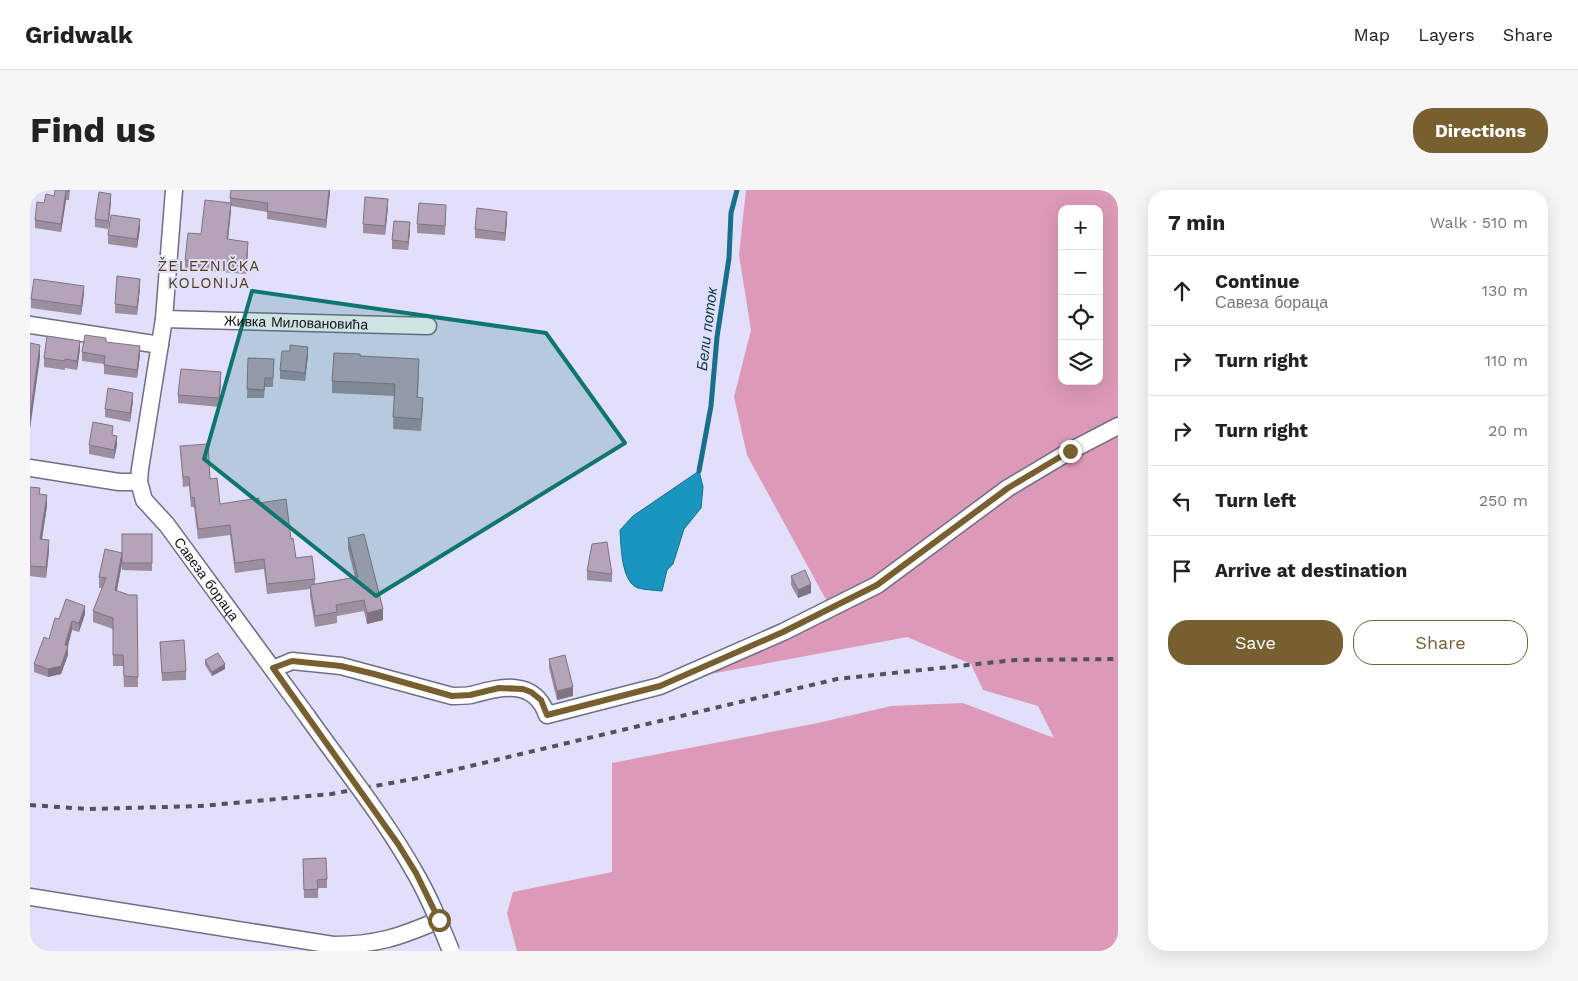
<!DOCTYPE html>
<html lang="en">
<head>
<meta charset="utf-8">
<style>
  body { margin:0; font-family:"Work Sans",sans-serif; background:#f6f6f6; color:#222 }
  .controls { position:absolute; right:15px; top:15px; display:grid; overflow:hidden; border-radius:10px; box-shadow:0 5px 20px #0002 }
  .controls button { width:45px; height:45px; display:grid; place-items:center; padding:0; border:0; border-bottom:1px solid #e0e0e0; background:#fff; color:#222; font:25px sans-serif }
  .stop { position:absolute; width:15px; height:15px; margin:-11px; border:4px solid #775f30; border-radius:50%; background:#fff }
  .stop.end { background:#775f30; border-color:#fff; box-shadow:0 1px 5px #0008 }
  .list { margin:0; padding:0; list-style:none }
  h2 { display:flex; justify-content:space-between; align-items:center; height:65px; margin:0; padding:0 20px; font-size:21px }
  h2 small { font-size:16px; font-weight:400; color:#767676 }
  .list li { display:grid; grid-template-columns:32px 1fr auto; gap:15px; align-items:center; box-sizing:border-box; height:70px; padding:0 20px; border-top:1px solid #e0e0e0 }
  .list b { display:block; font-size:19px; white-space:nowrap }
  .list p { margin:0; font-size:16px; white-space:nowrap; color:#767676 }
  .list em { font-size:16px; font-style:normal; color:#767676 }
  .actions { display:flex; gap:10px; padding:15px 20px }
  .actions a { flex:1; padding:11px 0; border:1px solid #775f30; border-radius:20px; text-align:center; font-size:18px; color:#775f30 }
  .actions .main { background:#775f30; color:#fff }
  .icon { flex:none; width:28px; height:28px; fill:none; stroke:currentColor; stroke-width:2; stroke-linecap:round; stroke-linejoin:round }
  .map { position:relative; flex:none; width:1088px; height:761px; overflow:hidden; border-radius:20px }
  header { display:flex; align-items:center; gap:30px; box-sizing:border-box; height:70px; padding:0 25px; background:#fff; border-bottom:1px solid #e0e0e0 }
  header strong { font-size:24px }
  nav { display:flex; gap:28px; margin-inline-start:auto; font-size:18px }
  .intro { display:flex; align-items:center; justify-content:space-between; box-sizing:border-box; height:120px; padding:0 30px }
  h1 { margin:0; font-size:35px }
  .button { padding:12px 22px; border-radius:20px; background:#775f30; color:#fff; font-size:18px; font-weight:700 }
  main { display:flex; gap:30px; padding:0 30px }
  aside { flex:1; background:#fff; border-radius:20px; box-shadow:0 5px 20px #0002 }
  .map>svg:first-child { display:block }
  .green { fill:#dd99b8; fill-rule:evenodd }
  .water { fill:#1996c0; stroke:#176e8e }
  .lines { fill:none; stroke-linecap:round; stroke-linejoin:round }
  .stream { stroke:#176e8e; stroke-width:5 }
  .minor-casing { stroke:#706e85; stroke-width:19 }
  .minor { stroke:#fff; stroke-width:16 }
  .rail { stroke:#52515e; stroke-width:4; stroke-dasharray:6 6; stroke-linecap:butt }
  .minor-bridge-casing { stroke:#706e85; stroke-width:19; stroke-linecap:butt }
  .minor-bridge { stroke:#fff; stroke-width:16 }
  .wall { fill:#9c8d9f }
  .shaded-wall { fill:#7f7382 }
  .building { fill:#b5a4b9; stroke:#7f7382 }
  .route { stroke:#775f30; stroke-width:6 }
  .marked { fill:#0f766e; fill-opacity:0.2; stroke:#0f766e; stroke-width:4; stroke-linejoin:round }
  .labels { text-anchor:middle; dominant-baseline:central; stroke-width:4; stroke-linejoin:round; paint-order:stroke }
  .street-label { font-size:14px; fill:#121119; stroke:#e1dff9 }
  .neighbourhood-label { font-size:15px; letter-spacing:1px; fill:#503d17; stroke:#e1dff9 }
  .water-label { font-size:15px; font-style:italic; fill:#033749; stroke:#e1dff9 }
</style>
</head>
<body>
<header>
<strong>Gridwalk</strong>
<nav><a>Map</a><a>Layers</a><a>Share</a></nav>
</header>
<div class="intro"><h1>Find us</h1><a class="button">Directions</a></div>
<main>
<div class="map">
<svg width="1088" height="761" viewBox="0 0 1088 761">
  <rect width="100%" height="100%" fill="#e1dff9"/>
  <!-- green -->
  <path class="green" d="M716,0H1088V761H487L477,723L483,702L582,682V573L788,533L861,516L933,513L1024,548L1008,516L953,500L941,474L877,447L643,491L800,417L717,265L704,207L721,140L709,65ZM1032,19H1069V191H1032Z"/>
  <!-- water -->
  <path class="water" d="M669,281L673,297L671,318L654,339L643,374L637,380L632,401C624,400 615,400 608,398C591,392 591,355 590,340L603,326Z"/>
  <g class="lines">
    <!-- stream -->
    <path class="stream" d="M669,281L681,216L687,147L699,68L701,23L707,0"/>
    <defs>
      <g id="minor">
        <path id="s1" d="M144,0L134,129L110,279L109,292L114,310L137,335L277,526"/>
        <path id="s2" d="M134,129L398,136"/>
        <path d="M0,135L130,155"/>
        <path d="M0,278L89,292H109"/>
        <path d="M243,479L262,471L311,476L422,506C428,506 435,506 441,505C471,497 504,488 517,525L630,496L753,442L847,395L978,298L1040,261L1088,236"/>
        <path d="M0,707L303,755C346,755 370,747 409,730"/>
      </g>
    </defs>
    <!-- minor casing -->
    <use href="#minor" class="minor-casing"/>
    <!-- minor -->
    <use href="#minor" class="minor"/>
    <!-- rail -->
    <path class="rail" d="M0,615L58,619L171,616L301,604L394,587L807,489L985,470L1088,469"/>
    <defs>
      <path id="minor-bridge" d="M277,526C313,577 353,626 384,681C399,706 410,734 421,761"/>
    </defs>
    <!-- minor-bridge casing -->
    <use href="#minor-bridge" class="minor-bridge-casing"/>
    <!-- minor-bridge -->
    <use href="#minor-bridge" class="minor-bridge"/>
  </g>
  <!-- wall -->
  <g class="wall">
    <path d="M25,0H40L39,10H36L31,42L5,38V30L14,13L24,6Z"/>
    <path d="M300,0L296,38L237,29V22L201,16L198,49L218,60L216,84L155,79V70L171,44L200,13V8Z"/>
    <path d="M81,12L78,39L65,37V29Z"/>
    <path d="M358,17L355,45L333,43V34Z"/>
    <path d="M416,23L415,45L387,43V34Z"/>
    <path d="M477,31L475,51L445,48V39Z"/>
    <path d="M110,38L107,58L78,54V45Z"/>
    <path d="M380,41L378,60L362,59V50Z"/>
    <path d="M110,98L107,125L85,123V114Z"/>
    <path d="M54,104L51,125L1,118V109Z"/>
    <path d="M76,152L110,165L107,188L74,184V174L52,171V162Z"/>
    <path d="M50,159L47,180L35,178V180L14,177V168Z"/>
    <path d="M278,165L275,191L250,189V180Z"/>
    <path d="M330,166L389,181L388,207L393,219L391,241L363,239L364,206L302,203V191Z"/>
    <path d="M218,168L244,169L243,197H235L234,208H217Z"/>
    <path d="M191,191L189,217L148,213V205Z"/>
    <path d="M103,211L100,232L75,227V219Z"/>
    <path d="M83,245L87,255L84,269L59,264V255Z"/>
    <path d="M150,256L180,289L190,314L229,313L261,349L266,368L285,389V394L325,387L318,359V348L353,430L337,434L334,421L307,426V433L285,437L280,406V399L237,404L234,379L205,383L200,345L168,349L164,317H161L159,296L153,297Z"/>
    <path d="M0,297L10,304L17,316L12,350L19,361L16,388L0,386Z"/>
    <path d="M122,344V381L92,380V364V373L87,401L99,405H107L108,497H94L93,476H83V439L63,432V421L72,398H69V387L92,363Z"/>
    <path d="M557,381L582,384V392L557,390Z"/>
    <path d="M761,386L781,403L768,408L761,395Z"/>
    <path d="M55,424L49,442L42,440L38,456V465L31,484L18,487L4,482V474L19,449L29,429Z"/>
    <path d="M130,452L156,481V490L132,491Z"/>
    <path d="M519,469L543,506L527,510L519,478Z"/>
    <path d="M175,470L195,479L182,486L175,475Z"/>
    <path d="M273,669L297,689V698H288V708H274Z"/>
  </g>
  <!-- shaded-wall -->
  <g class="shaded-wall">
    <path d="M299,0H300V2L296,38V30Z"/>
    <path d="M36,1V10L31,42V34Z"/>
    <path d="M81,4V12L78,39V31Z"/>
    <path d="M358,9V17L355,45V36Z"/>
    <path d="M201,13V22L197,58V49Z"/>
    <path d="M477,22V31L475,51V43Z"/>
    <path d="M110,29V38L107,58V49Z"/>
    <path d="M380,32V41L378,60V52Z"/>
    <path d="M218,52V60L216,84V76Z"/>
    <path d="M110,89V98L107,125V117Z"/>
    <path d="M54,96V104L51,125V116Z"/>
    <path d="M50,151V159L47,180V171Z"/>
    <path d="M10,155V168L0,239V226Z"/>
    <path d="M110,156V165L107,188V180Z"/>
    <path d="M278,157V165L275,191V183Z"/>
    <path d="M191,182V191L189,217V208Z"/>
    <path d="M103,203V211L100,232V223Z"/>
    <path d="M87,246V255L84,269V260Z"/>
    <path d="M17,305V316L10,360V349Z"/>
    <path d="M19,350V361L16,388V377Z"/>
    <path d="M92,363V373L85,410V400Z"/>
    <path d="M781,394V403L768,408V400Z"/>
    <path d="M55,416V424L49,442V433Z"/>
    <path d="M353,419V430L337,434V423Z"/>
    <path d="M42,431V440L36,463L38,456V465L31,484L18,487V479L35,455Z"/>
    <path d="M195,474V479L182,486V482Z"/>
    <path d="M543,497V506L527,510V501Z"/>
  </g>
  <!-- building -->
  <g class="building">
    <path d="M25,0H39V1H36L31,34L5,30L7,12L14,13L16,4L24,6Z"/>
    <path d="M201,0H299L296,30L237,21L238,13L200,8Z"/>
    <path d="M69,2L81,4L78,31L65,29Z"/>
    <path d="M335,7L358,9L355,36L333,34Z"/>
    <path d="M175,10L201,13L197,49L218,52L216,76L155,70L158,43L171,44Z"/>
    <path d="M389,13L416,15L415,36L387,34Z"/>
    <path d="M447,18L477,22L475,43L445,39Z"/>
    <path d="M81,25L110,29L107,49L78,45Z"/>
    <path d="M364,31L380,32L378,52L362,50Z"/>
    <path d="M87,86L110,89L107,117L85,114Z"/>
    <path d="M4,89L54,96L51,116L1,109Z"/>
    <path d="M55,145L76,148V152L110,156L107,180L74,175L75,166L52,162Z"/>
    <path d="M17,146L50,151L47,171L35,169V171L14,168Z"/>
    <path d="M0,153L10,155L0,226Z"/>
    <path d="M260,155L278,157L275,183L250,180L252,161H260Z"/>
    <path d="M304,163L330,164V166L389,169L387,207L393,208L391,229L363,227L365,194L302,191Z"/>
    <path d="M218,168L244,169L243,188H235L234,200L217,199Z"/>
    <path d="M151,179L191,182L189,208L148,205Z"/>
    <path d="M78,198L103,203L100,223L75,219Z"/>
    <path d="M63,232L83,236L82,245L87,246L84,260L59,255Z"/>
    <path d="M178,254L180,289L187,288L190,314L229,308V313L256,309L261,349L263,348L266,368L282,366L285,389L237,394L234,369L205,373L200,335L168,339L164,307L161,308L159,287H153L150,256Z"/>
    <path d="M0,297L10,298L9,304L17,305L10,349L19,350L16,377L0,376Z"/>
    <rect x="92" y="344" width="30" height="29"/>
    <path d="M334,344L353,419L337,423L334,410L306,415L307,422L285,426L280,395L328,387L318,348Z"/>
    <path d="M577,352L582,384L557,381L562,354Z"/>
    <path d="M75,359L92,363L85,400L99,405H107L108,487L94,486L93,465H83V428L63,421L76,388L69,387Z"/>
    <path d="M775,380L781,394L768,400L761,386Z"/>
    <path d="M36,409L55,416L49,433L42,431L35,455L38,456L31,476L18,479L4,474L14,447L19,449L25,428L29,429Z"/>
    <path d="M154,450L156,481L132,483L130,452Z"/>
    <path d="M188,463L195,474L182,482L175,470Z"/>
    <path d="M535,465L543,497L527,501L519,469Z"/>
    <path d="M296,668L297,689L287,690L288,699L274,700L273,669Z"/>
  </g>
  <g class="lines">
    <!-- route -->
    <path class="route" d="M409,730L386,683L368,654L243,478L262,471L311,476L344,484L422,506L440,505L469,498L493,499L501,502L511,510L517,525L630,496L753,442L847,395L978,298L1040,261"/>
  </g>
  <!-- marked area -->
  <path class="marked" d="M222,101L516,143L595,253L346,406L174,269Z"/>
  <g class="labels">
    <!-- street labels -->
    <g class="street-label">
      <text stroke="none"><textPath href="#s2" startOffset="132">Живка Миловановића</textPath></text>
      <text stroke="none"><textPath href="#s1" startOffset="414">Савеза бораца</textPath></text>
    </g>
    <!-- neighbourhood labels -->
    <g class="neighbourhood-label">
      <text x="179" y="76">ŽELEZNIČKA<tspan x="179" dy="17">KOLONIJA</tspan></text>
    </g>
    <!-- water labels -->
    <g class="water-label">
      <text transform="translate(677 139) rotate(-83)">Бели поток</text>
    </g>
  </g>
</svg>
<div class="controls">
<button>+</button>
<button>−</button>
<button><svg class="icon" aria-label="locate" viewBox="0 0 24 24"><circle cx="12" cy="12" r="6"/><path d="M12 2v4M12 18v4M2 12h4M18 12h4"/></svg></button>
<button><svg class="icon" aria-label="layers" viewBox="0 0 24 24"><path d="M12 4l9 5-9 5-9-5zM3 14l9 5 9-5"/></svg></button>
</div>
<div class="stop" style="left:409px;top:730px"></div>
<div class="stop end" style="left:1040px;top:261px"></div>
</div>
<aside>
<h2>7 min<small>Walk · 510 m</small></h2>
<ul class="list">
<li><svg class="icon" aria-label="ahead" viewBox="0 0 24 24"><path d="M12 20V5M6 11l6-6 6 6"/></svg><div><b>Continue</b><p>Савеза бораца</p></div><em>130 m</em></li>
<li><svg class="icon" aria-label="right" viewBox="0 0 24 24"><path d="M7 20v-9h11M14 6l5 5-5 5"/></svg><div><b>Turn right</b></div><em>110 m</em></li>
<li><svg class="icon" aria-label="right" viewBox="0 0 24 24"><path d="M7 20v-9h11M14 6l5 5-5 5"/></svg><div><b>Turn right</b></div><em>20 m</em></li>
<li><svg class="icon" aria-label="left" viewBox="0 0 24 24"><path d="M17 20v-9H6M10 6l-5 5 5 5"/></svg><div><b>Turn left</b></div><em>250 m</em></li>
<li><svg class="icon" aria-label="arrive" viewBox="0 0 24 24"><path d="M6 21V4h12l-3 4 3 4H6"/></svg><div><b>Arrive at destination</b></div></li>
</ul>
<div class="actions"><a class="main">Save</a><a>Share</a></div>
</aside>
</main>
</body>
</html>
